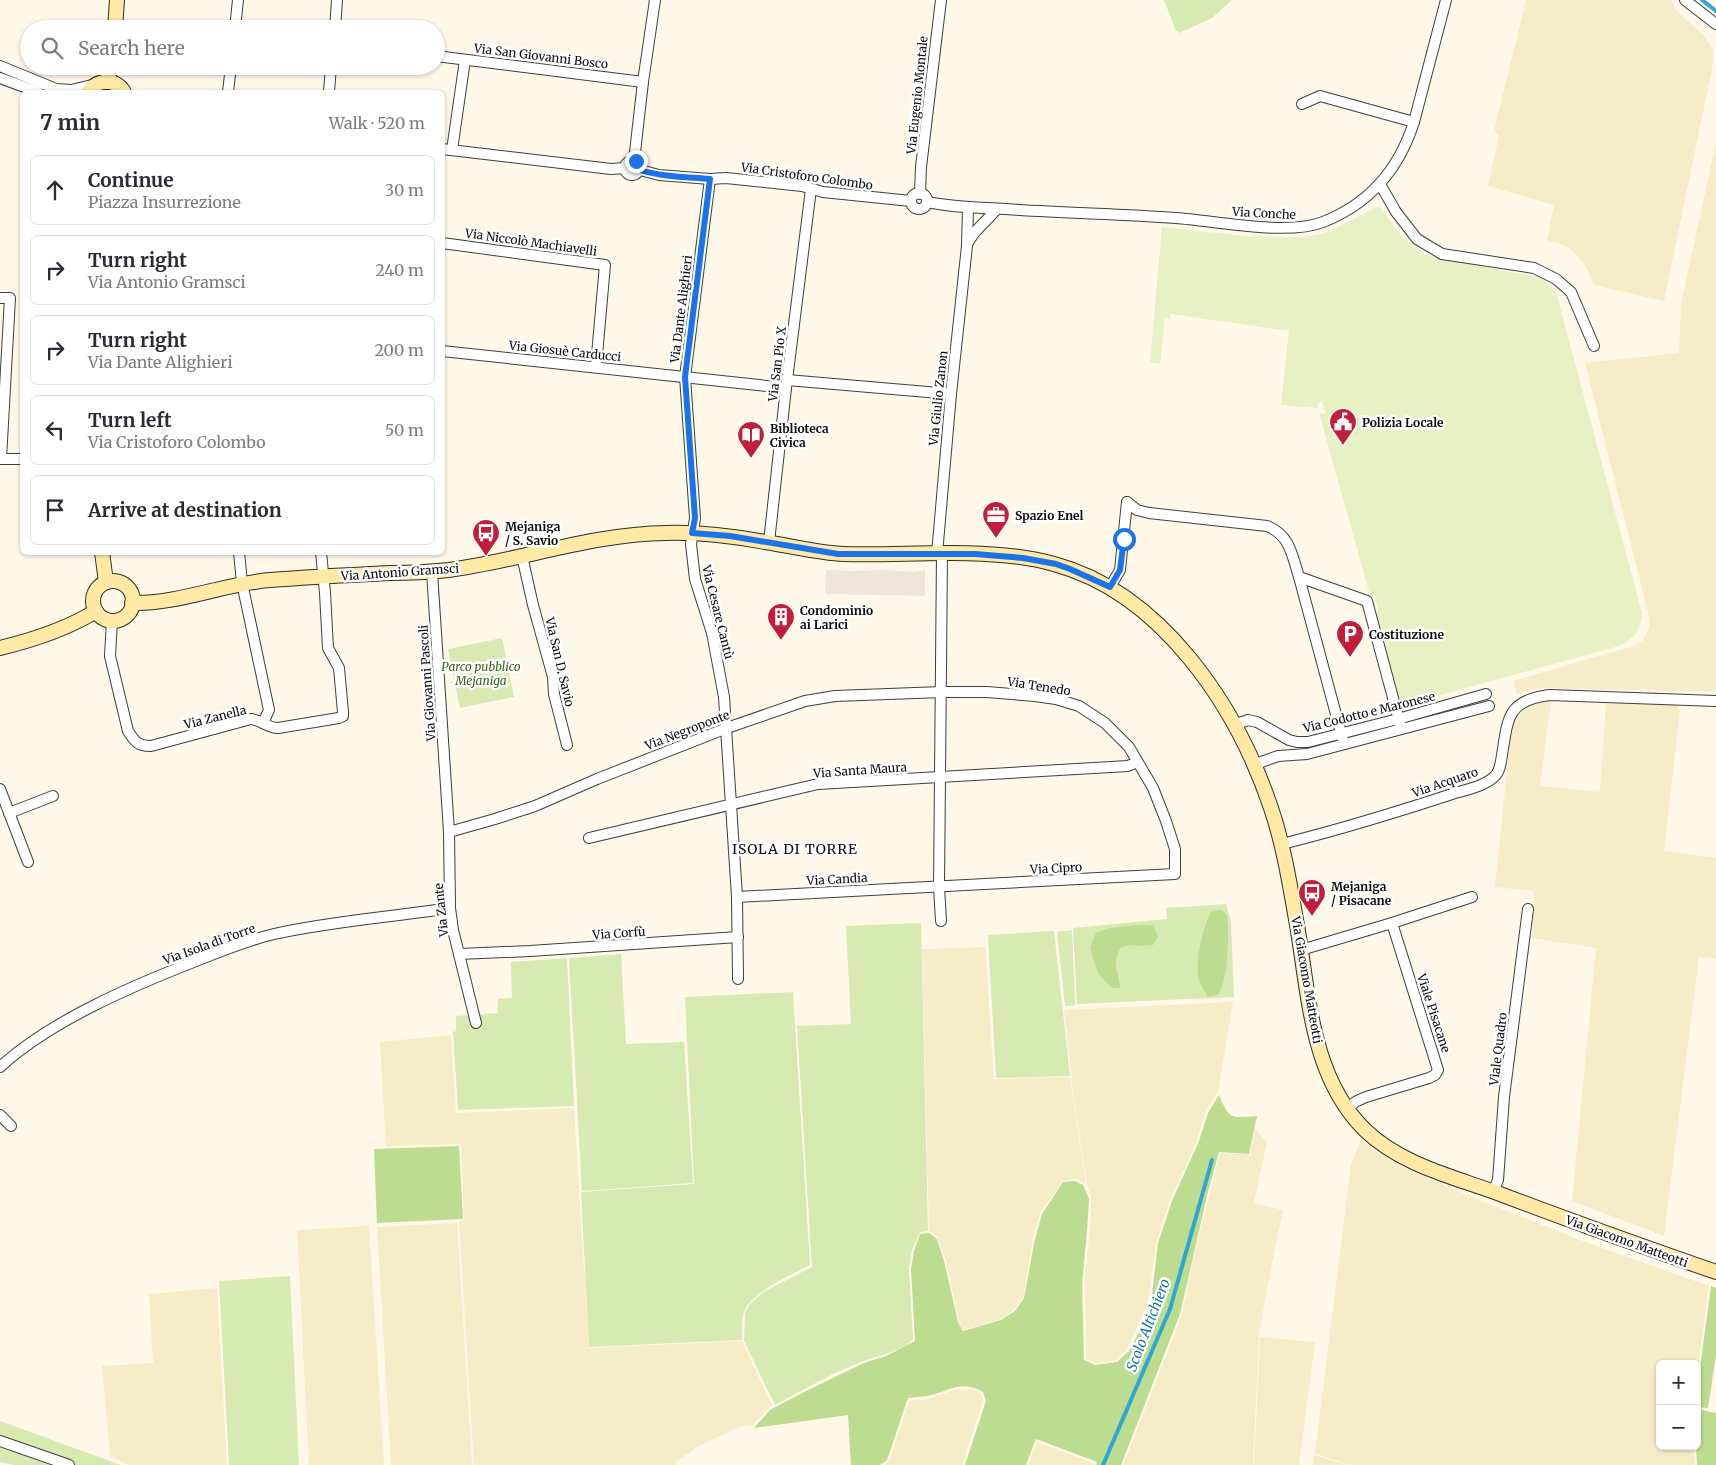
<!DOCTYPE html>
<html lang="en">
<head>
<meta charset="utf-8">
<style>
  body { margin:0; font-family:Merriweather,serif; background:#f2f2f3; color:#2b2b33 }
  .controls { position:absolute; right:15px; bottom:15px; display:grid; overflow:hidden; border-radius:8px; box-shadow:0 1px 4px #0004 }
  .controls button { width:45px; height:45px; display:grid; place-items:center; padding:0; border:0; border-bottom:1px solid #e1e1e2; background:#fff; color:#2b2b33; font:25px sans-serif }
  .stop { position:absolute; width:15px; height:15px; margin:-11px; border:4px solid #1a73e8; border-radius:50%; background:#fff }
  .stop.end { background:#1a73e8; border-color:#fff; box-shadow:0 1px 5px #0008 }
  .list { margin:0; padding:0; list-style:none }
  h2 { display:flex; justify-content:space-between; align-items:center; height:65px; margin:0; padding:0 20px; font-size:21px }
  h2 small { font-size:16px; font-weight:400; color:#7c7c81 }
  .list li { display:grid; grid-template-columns:32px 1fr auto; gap:15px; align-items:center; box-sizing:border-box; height:70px; margin:0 10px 10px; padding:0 10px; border:1px solid #e1e1e2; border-radius:8px }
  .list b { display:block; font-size:19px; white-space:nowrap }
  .list p { margin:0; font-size:16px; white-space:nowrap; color:#7c7c81 }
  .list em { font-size:16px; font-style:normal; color:#7c7c81 }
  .icon { flex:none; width:28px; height:28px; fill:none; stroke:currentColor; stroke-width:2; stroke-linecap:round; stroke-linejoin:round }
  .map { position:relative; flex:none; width:1716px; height:1465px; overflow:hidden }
  .search { position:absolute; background:#fff; box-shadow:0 1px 4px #0004; left:20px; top:20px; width:425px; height:55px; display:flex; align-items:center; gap:12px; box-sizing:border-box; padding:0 18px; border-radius:28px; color:#7c7c81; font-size:19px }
  .panel { position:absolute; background:#fff; box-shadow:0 1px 4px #0004; left:20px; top:90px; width:425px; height:465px; border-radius:8px }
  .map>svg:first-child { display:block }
  .farmland { fill:#f6ecc8 }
  .green { fill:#d6eab2 }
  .forest { fill:#bcdc90 }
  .pitch { fill:#e7f1c4 }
  .plaza { fill:#eee6d9 }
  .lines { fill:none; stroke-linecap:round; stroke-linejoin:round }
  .stream { stroke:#2fa7d3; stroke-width:4 }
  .street-casing { stroke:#3e3e3e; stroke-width:12 }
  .secondary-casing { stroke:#2d2d2d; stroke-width:16 }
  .street { stroke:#fff; stroke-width:10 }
  .secondary { stroke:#ffe9a4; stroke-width:14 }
  .route { stroke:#1a73e8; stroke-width:6 }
  .labels { text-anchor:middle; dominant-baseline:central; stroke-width:5; stroke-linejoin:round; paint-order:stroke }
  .street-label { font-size:12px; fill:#0b0b0b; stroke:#fff }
  .poi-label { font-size:12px; font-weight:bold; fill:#0b0b0b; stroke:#fff; text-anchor:start }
  .park-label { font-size:12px; font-style:italic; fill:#33641a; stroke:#fff }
  .neighbourhood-label { font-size:14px; letter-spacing:1px; fill:#0b0b0b; stroke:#fff }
  .water-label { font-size:14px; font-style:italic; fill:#1075a1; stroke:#fff }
</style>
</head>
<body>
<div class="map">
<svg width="1716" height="1465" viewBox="0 0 1716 1465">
  <rect width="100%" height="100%" fill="#fff8e9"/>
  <!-- farmland -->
  <g class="farmland">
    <path d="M1526,0H1671L1676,10L1704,36L1713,49V64L1664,301L1594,285L1586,267L1577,255L1564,245L1547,240L1554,205L1488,186L1499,135L1494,131Z"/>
    <path d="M1716,142V692L1541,688L1517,694L1513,681L1630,647L1642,641L1648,631L1650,620L1585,363L1679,353L1681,304Z"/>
    <path d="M1551,700L1540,786L1600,792L1606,702L1676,705L1678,707L1680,711L1664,851L1716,858V958L1699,957L1664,1236L1572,1201L1596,948L1532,938L1534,891L1495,887L1512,721L1521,709L1529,705Z"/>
    <path d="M985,947L994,1079L1070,1077L1086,1184L1076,1179L1063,1181L1040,1213L1033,1238L1023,1297L1014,1310L1001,1319L963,1330L959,1322L946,1261L938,1238L929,1231L922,949Z"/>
    <path d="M1233,1002L1218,1092L1205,1112L1197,1141L1170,1200L1156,1243L1148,1303L1127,1349L1116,1360L1095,1363L1086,1359L1085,1275L1090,1230L1091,1198L1087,1184L1073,1093L1064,1010Z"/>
    <path d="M451,1035L456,1113L574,1108L589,1348L742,1341L772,1405L752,1425L739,1427L699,1446L676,1462L675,1465H474L459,1221L464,1220L461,1144L386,1146L380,1042Z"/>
    <path d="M1255,1129L1267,1142L1254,1203L1283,1210L1266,1293L1259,1336L1253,1465H1123L1182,1315L1192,1264L1220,1153L1250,1155Z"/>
    <path d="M1361,1139L1376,1152L1407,1169L1479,1200L1580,1240L1709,1286L1697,1373V1364H1660V1446H1693L1695,1465H1351L1315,1454L1351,1164Z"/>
    <path d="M457,1223L472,1465H391L377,1227Z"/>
    <path d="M369,1226L384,1465H309L297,1230Z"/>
    <path d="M217,1288L227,1465H129L110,1456L102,1366L153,1363L149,1294Z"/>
    <path d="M1260,1337L1315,1342L1299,1465H1254Z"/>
    <path d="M972,1389L981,1394L983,1401L962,1465H885L889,1462L909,1401L928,1399L954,1390Z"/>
    <path d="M1037,1442L1095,1464V1465H1028Z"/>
    <path d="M1314,1455L1347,1465H1313Z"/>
  </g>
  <!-- green -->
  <g class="green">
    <path d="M1164,0H1232L1212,18L1179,33L1177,30L1176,31Z"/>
    <path d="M502,638L514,697L460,708L448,649Z"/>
    <path d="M1226,904L1231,922L1234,997L1077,1004L1073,928L1167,919L1166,908Z"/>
    <path d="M921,923L928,1231L920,1232L912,1250L909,1268L913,1340C900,1352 879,1355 863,1361C832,1373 803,1390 775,1405L744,1341L745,1312L750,1304L765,1291L812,1267L797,1026L851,1024L846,926Z"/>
    <path d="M1072,930L1075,1005L1065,1006L1057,932Z"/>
    <path d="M1054,931L1070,1076L996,1078L988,935Z"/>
    <path d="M621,954L626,1044L684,1042L693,1183L582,1191L569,958Z"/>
    <path d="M567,958L574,1106L458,1110L453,1032L456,1031V1016L498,1013V999L512,998L511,962Z"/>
    <path d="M793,992L810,1265C792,1275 750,1292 744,1312C741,1321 742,1331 742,1340L589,1347L581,1192L694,1184L685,997Z"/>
    <path d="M290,1276L299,1465H229L219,1281Z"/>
    <path d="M0,1421L121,1465H13L1,1462L0,1461Z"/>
  </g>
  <!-- forest -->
  <g class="forest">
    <path d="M1222,910L1227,915C1229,934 1229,979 1218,995L1208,997C1206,992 1202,988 1200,983C1194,965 1202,927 1212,911Z"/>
    <path d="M1136,925H1153L1158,936L1153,945C1141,947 1133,944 1121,947C1111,965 1119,970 1120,988H1112L1098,973L1090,948L1096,933L1110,928Z"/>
    <path d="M1219,1095C1230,1120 1230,1118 1257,1116L1249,1154L1219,1152L1207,1196L1180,1314L1121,1465H1096L1097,1462L1036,1439L1026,1465H965L986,1401L983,1392C959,1379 950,1392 927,1396C921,1397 914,1397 908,1398L887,1460L880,1465H851L848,1415L754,1428L770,1410L804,1392L864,1363L886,1356L915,1341L911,1269L914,1251L920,1234L929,1233L937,1239L944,1261L958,1322L963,1331L1001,1320L1015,1311L1024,1298L1035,1239L1042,1214L1063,1182L1075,1181L1083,1185L1089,1199L1087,1231L1082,1285L1084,1360L1095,1365L1117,1362L1129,1351L1140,1330L1151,1302L1158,1243L1172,1201L1199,1141L1208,1113Z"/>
    <path d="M459,1146L463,1219L377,1223L374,1149Z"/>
    <path d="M1711,1286L1716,1288V1355L1708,1408L1697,1407V1391Z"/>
    <path d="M1697,1409L1716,1413V1465H1697L1696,1446H1697Z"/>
  </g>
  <!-- pitch -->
  <path class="pitch" d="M1379,206C1396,228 1408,249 1435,258L1538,277L1545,281L1556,292L1642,613C1641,630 1634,639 1619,646L1400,706L1376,614L1378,609L1374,595H1370L1368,588L1319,413L1326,414L1322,401L1319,402L1317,408L1281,405L1289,331L1171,314L1170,319L1165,318L1160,364L1150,362L1162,227L1244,236L1302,237L1326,233Z"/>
  <!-- plaza -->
  <path class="plaza" d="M826,570L853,571L886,570L915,572L925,570V596L825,594Z"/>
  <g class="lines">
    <!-- stream -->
    <g class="stream">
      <path d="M1702,0L1716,11"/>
      <path d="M1103,1465L1170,1309L1212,1160"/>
    </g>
    <defs>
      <g id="street">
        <path d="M1685,0L1716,24"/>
        <path d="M235,29L238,0"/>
        <path d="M335,29L337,0"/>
        <path d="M436,56L643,82"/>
        <path d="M0,66L56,89L71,90L96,84"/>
        <path d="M0,78L38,92"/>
        <path d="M228,92L231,66"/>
        <path d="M329,92L331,66"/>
        <path d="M1302,104L1320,96L1414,122"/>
        <path d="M442,149L611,169L625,168"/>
        <path d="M452,150L465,60"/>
        <circle cx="632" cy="168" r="7"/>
        <path d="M634,161L643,82L655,0"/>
        <path d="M640,170L659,175L710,179L726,178L802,186L823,192L911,201"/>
        <path d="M710,179L685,377L695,518L691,544L695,579L712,633L724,697L737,897L738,979"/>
        <path d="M1380,184L1396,212L1417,239L1442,254L1534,268L1556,279L1571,292L1594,346"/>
        <circle cx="919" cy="201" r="8"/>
        <path d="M920,194L921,167L941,0"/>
        <path d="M927,202C952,207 979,208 1006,209C1062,213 1119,214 1176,218C1216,221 1287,236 1323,222C1369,204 1399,169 1414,122L1446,0"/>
        <path d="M442,243L605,265L596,366"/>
        <path d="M967,244L974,233L997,209"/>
        <path d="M0,298H10L1,459"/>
        <path d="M442,351L786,388"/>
        <path d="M787,380L951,394"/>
        <path d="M0,459H22"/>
        <path d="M1127,502L1137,510L1149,513L1267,526C1290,535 1292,555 1299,577L1344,744"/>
        <path d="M769,542L786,388L811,189"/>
        <path d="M239,552L242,583L269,710L263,723"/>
        <path d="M937,554L951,394L967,246L968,207"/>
        <path d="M522,556L533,605L553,677L554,694L567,745"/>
        <path d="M432,572L449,832L450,908L453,930L476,1023"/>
        <path d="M1299,577L1367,601L1400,724"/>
        <path d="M1110,587L1120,570L1127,502"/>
        <path d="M112,620L110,656L128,731C135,742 138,746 151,746L251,719C261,720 268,728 278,728L339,718L343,716V712L339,668L328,648L325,593L321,552"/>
        <path d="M1234,725L1248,720L1257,722L1289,740L1297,742H1308L1398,719L1486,694"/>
        <path d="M1253,765L1278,756L1307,754L1489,706"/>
        <path d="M0,789L28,862"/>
        <path d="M9,813L53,796"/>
        <path d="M449,832L495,819L535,806L597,779L727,728L805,701L835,696L942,692H987L1035,696L1056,699L1079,706L1105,723L1129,747L1153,788L1166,821L1175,849V874L737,897"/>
        <path d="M589,838L818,784L1128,766L1137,762"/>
        <path d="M1282,844C1338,830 1394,813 1449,795C1464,790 1484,787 1495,776C1500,771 1501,762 1502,755C1508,718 1507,700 1550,695L1716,701"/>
        <path d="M941,921L939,887L942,554"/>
        <path d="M1301,950L1392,923L1472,897"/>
        <path d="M459,954L530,951L738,937"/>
        <path d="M0,1067C50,1021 132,986 196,961C221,951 248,940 274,934C332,921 392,917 450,908"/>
        <path d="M1346,1108L1357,1101L1366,1097L1429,1078L1435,1075L1438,1070L1392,923"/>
        <path d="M0,1115L11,1126"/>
        <path d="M1493,1192L1498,1180L1504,1097L1528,909"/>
        <path d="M0,1441L69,1465"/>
      </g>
      <g id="secondary">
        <path d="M115,29L117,0"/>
        <path d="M107,82L111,66"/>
        <path d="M88,92C97,79 115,78 124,92"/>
        <path d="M102,552L106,582"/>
        <circle cx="113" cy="601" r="20"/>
        <path d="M132,603C178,604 224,584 270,580C310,577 350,575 390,573C409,573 430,572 449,570C522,560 592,534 666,533C699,532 732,536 765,542C792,546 818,553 844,554C910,556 990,546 1054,564C1162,593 1237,707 1271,808C1284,846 1290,886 1297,925C1309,995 1311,1077 1365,1130C1401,1165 1454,1177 1500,1194C1571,1221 1644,1247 1716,1272"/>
        <path d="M0,648C33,640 67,629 96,611"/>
      </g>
    </defs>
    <!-- street casing -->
    <use href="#street" class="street-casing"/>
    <!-- secondary casing -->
    <use href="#secondary" class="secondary-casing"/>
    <!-- street -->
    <use href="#street" class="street"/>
    <!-- secondary -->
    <use href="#secondary" class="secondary"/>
  </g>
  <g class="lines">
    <!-- route -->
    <path class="route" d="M636,161L640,165V170C662,177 687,177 710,179L685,377L695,518L692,533L730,536L838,554H975L1023,558L1056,564L1070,569L1110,587L1120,570L1124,539"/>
  </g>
  <!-- icons -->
  <defs>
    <symbol id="civic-pin" viewBox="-11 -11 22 30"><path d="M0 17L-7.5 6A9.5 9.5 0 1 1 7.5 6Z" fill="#c01e3b" stroke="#fff"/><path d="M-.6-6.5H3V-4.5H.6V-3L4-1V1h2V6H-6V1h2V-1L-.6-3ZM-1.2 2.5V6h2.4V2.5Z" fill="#fff"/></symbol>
    <symbol id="library-pin" viewBox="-11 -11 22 30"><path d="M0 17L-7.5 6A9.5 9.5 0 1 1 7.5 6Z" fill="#c01e3b" stroke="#fff"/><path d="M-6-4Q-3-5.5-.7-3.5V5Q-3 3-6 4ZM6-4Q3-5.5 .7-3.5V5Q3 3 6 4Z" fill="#fff"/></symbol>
    <symbol id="office-pin" viewBox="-11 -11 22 30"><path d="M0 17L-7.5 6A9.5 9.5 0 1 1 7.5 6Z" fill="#c01e3b" stroke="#fff"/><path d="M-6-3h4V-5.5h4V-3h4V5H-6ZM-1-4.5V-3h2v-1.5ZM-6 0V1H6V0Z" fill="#fff"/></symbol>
    <symbol id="bus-pin" viewBox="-11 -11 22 30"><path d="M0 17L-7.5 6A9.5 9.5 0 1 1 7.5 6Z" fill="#c01e3b" stroke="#fff"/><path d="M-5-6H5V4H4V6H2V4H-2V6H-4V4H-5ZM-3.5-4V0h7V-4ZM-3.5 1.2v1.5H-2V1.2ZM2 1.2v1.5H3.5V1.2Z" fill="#fff"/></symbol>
    <symbol id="building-pin" viewBox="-11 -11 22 30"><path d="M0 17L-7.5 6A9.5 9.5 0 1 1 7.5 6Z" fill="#c01e3b" stroke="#fff"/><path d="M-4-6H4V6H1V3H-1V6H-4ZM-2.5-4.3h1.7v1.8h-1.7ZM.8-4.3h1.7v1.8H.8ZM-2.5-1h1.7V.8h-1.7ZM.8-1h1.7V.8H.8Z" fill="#fff"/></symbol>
    <symbol id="parking-pin" viewBox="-11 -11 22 30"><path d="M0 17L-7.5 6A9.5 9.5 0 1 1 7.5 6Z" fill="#c01e3b" stroke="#fff"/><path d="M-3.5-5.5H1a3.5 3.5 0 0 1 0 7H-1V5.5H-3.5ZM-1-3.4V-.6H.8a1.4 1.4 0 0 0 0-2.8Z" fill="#fff"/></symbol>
  </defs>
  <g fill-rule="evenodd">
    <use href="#civic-pin" x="1327" y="406" width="32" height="43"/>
    <use href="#library-pin" x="735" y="419" width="32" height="43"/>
    <use href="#office-pin" x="980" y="499" width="32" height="43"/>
    <use href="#bus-pin" x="470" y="517" width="32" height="43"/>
    <use href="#building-pin" x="765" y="601" width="32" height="43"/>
    <use href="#parking-pin" x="1334" y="618" width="32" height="43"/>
    <use href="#bus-pin" x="1296" y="877" width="32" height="43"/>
  </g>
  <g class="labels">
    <!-- street labels -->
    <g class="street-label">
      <text transform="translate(541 56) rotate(7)">Via San Giovanni Bosco</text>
      <text transform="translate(917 95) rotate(-84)">Via Eugenio Montale</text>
      <text transform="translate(807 176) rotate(8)">Via Cristoforo Colombo</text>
      <text transform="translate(1264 213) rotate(3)">Via Conche</text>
      <text transform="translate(531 242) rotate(8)">Via Niccolò Machiavelli</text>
      <text transform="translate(681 309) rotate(-83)">Via Dante Alighieri</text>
      <text transform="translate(565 351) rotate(6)">Via Giosuè Carducci</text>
      <text transform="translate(777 364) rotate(-83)">Via San Pio X</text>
      <text transform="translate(938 398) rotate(-84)">Via Giulio Zanon</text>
      <text transform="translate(400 572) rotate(-4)">Via Antonio Gramsci</text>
      <text transform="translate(718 612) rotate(76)">Via Cesare Cantù</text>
      <text transform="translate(560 662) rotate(77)">Via San D. Savio</text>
      <text transform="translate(427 683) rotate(-94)">Via Giovanni Pascoli</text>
      <text transform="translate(1039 686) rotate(9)">Via Tenedo</text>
      <text transform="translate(1369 712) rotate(-14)">Via Codotto e Maronese</text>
      <text transform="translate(215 717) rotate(-14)">Via Zanella</text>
      <text transform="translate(687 730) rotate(-21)">Via Negroponte</text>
      <text transform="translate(860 770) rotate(-4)">Via Santa Maura</text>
      <text transform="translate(1445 782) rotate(-19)">Via Acquaro</text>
      <text transform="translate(1056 868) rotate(-3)">Via Cipro</text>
      <text transform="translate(837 879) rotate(-3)">Via Candia</text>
      <text transform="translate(441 910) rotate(-96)">Via Zante</text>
      <text transform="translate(619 933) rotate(-4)">Via Corfù</text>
      <text transform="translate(209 944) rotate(-20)">Via Isola di Torre</text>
      <text transform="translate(1307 980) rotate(80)">Via Giacomo Matteotti</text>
      <text transform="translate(1434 1013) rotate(72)">Viale Pisacane</text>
      <text transform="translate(1498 1049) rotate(-83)">Viale Quadro</text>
      <text transform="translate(1627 1241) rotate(20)">Via Giacomo Matteotti</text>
    </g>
    <!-- poi labels -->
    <g class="poi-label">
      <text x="1362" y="422">Polizia Locale</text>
      <text x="770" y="428">Biblioteca<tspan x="770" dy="14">Civica</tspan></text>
      <text x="1015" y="515">Spazio Enel</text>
      <text x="505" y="526">Mejaniga<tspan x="505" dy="14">/ S. Savio</tspan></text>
      <text x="800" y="610">Condominio<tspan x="800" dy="14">ai Larici</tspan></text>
      <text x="1369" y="634">Costituzione</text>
      <text x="1331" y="886">Mejaniga<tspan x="1331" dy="14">/ Pisacane</tspan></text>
    </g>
    <!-- park labels -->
    <g class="park-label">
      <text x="481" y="666">Parco pubblico<tspan x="481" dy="14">Mejaniga</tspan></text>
    </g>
    <!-- neighbourhood labels -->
    <g class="neighbourhood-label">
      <text x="795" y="849">ISOLA DI TORRE</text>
    </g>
    <!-- water labels -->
    <g class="water-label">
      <text transform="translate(1148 1325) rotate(-69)">Scolo Altichiero</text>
    </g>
  </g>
</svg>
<div class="controls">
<button>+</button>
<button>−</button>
</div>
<div class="stop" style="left:1124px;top:539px"></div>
<div class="stop end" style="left:636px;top:161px"></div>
<div class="search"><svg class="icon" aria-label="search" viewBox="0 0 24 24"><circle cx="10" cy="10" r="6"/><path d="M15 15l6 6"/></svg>Search here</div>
<section class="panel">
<h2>7 min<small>Walk · 520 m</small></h2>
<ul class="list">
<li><svg class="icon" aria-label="ahead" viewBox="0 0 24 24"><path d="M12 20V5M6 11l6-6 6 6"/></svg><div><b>Continue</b><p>Piazza Insurrezione</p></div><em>30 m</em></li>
<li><svg class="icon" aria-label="right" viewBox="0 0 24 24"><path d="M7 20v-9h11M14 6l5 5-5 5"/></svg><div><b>Turn right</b><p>Via Antonio Gramsci</p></div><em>240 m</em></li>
<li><svg class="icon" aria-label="right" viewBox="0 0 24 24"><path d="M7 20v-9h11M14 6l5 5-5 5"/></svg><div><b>Turn right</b><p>Via Dante Alighieri</p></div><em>200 m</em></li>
<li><svg class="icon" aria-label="left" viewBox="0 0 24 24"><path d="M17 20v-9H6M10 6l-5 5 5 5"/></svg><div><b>Turn left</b><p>Via Cristoforo Colombo</p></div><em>50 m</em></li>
<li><svg class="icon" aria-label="arrive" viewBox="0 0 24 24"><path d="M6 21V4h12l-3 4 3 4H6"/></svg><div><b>Arrive at destination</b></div></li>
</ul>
</section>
</div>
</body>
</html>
